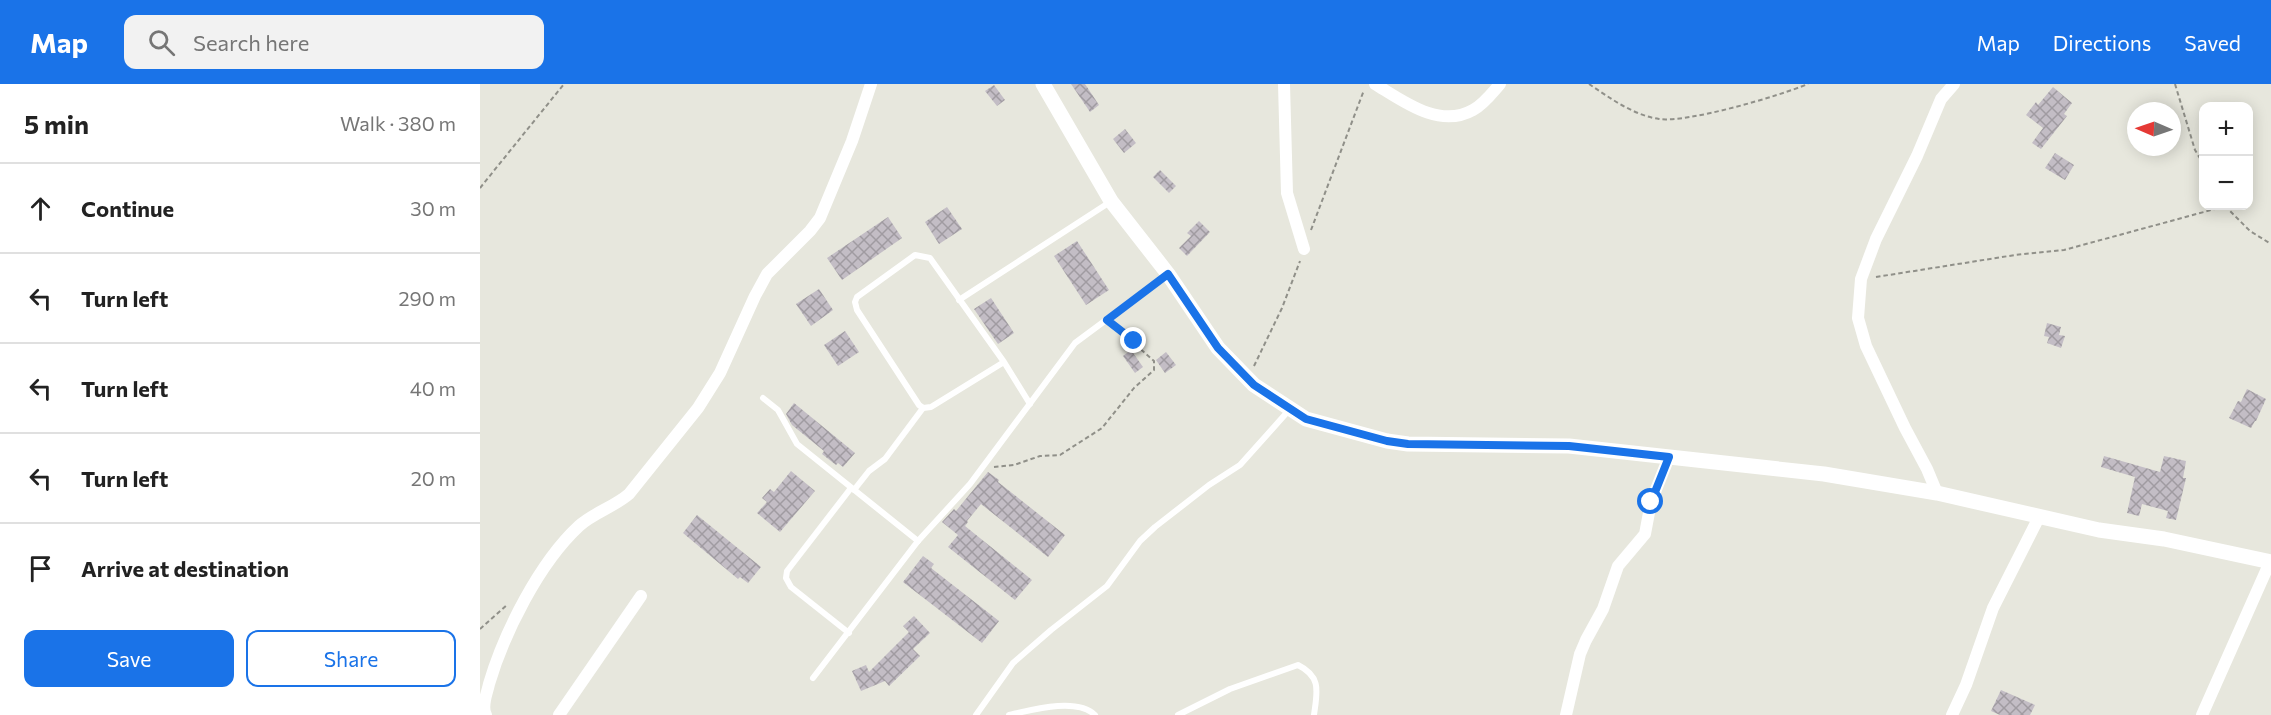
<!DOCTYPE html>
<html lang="en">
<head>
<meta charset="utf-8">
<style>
  body { margin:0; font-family:Commissioner,sans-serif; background:#f2f2f2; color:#222 }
  .controls { position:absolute; right:18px; top:18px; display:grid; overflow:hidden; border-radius:12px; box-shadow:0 3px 15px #0003 }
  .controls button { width:54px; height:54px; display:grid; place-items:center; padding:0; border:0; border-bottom:2px solid #e0e0e0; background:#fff; color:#222; font:30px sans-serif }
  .compass { position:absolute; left:1647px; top:18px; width:54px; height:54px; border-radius:50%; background:#fff; box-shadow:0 3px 15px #0003; rotate:272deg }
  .stop { position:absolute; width:18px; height:18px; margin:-14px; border:4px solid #1a73e8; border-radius:50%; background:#fff }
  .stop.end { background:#1a73e8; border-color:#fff; box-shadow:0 2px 6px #0008 }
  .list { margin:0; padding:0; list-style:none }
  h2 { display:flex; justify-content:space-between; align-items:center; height:78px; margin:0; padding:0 24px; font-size:26px }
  h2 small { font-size:20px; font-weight:400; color:#767676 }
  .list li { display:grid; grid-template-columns:39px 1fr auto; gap:18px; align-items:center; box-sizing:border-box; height:90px; padding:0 24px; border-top:2px solid #e0e0e0 }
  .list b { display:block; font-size:22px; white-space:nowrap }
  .list em { font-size:20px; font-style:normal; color:#767676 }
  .actions { display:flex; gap:12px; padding:18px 24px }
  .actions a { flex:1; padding:14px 0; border:2px solid #1a73e8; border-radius:12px; text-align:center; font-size:21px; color:#1a73e8 }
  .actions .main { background:#1a73e8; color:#fff }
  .icon { flex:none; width:33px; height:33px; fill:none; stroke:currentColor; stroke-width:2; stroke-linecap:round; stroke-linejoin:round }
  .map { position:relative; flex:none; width:1791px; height:631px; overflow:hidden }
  header { display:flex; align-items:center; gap:36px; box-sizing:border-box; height:84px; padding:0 30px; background:#1a73e8; color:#fff }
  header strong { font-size:28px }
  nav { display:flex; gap:33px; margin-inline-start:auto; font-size:21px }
  .search { width:420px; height:54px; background:#f2f2f2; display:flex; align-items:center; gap:15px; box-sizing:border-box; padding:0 21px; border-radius:12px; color:#767676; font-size:22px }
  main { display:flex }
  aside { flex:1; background:#fff }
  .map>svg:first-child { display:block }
  .building { fill:url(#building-cross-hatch) }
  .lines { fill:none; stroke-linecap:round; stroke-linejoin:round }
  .path { stroke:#909089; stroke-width:2; stroke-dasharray:4.5 3; stroke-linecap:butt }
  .service { stroke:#fff; stroke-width:6 }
  .minor { stroke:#fff; stroke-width:12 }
  .tertiary { stroke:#fff; stroke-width:15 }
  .route { stroke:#1a73e8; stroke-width:8 }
</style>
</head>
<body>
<header>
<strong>Map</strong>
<div class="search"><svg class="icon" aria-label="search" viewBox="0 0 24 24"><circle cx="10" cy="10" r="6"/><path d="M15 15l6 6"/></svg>Search here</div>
<nav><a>Map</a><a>Directions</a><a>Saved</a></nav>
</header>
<main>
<aside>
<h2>5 min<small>Walk · 380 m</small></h2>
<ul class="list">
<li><svg class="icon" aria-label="ahead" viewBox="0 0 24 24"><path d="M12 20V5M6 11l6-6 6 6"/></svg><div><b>Continue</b></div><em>30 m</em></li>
<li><svg class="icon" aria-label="left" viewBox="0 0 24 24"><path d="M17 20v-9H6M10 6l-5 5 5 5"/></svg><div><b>Turn left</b></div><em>290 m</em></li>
<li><svg class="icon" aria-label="left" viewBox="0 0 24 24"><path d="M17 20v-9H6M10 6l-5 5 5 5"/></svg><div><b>Turn left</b></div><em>40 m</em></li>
<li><svg class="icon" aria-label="left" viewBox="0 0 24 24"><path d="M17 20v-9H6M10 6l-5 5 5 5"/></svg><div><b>Turn left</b></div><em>20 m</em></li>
<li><svg class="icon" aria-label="arrive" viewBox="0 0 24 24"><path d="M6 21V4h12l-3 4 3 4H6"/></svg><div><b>Arrive at destination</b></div></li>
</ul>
<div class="actions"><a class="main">Save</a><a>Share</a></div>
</aside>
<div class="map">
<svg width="1791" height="631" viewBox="0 0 1791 631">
  <defs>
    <pattern id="building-cross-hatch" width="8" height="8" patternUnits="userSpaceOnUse" patternTransform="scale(1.5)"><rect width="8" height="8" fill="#c3bdc5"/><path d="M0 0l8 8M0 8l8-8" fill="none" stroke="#a09ba1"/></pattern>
  </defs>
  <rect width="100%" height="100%" fill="#e7e7dd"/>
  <!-- building -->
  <g class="building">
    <path d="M591,0H605L619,21L610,28Z"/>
    <path d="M514,1L525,16L517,22L505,7Z"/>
    <path d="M1573,3L1592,19L1584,30L1587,32L1561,65L1552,59L1563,44L1546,31L1556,18L1558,21Z"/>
    <path d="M645,45L656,59L644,69L633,55Z"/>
    <path d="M1575,69L1594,81L1585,96L1565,84Z"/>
    <path d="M680,86L696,102L689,109L673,93Z"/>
    <path d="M467,123L482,145L459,160L445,138Z"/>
    <path d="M408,133L422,154L362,196L347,174Z"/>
    <path d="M719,137L730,148L707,172L699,164L711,152L707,149Z"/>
    <path d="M597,157L629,206L606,221L574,172Z"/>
    <path d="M339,205L353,226L331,242L316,220Z"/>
    <path d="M511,214L534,249L518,260L494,225Z"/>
    <path d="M1567,239L1581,243L1579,251L1585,252L1581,264L1567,259L1569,253L1564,252Z"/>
    <path d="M365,247L379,268L358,282L344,261Z"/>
    <path d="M651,266L663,283L655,289L643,272Z"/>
    <path d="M686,268L696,281L685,289L676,276Z"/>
    <path d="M1767,305L1786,315L1776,337H1775L1771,344L1749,334L1758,317L1761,318Z"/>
    <path d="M314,319L375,369L363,383L358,379L356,381L342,370L344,367L312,341L306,330Z"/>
    <path d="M1624,372L1680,388L1684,372L1706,377L1703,394H1706L1696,436L1686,434L1688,427L1662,420L1659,432L1647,429L1655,393L1621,383Z"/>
    <path d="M311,387L335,407L300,448L277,429L287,418L282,414L290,405L294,408Z"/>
    <path d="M508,388L519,396L518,398L585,451L568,473L501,420L487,437L488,438L485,442L552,496L535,516L468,463L478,451L462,438L474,425L476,427Z"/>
    <path d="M217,431L281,483L268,499L260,493L258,495L203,449Z"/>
    <path d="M443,472L454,480L451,484L519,537L502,559L423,498Z"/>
    <path d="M434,532L450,549L433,565L440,572L409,602L405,597L381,607L372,587L386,581L389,588L429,548L423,542Z"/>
    <path d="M1521,606L1555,621L1550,631H1520L1511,627Z"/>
  </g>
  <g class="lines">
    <!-- path -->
    <g class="path">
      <path d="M1109,0C1130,14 1153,31 1179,35C1208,39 1299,12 1328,0"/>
      <path d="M1695,0L1715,66L1724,81"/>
      <path d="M0,104L84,0"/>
      <path d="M1745,122L1770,147L1791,160"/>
      <path d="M831,146L884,6"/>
      <path d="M1396,193L1535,171L1584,166L1746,122"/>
      <path d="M774,282L802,224L820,177"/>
      <path d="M514,383L534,381L560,372L580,371L622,344L654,304L674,286V277L634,242"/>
      <path d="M0,545L27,521"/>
    </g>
    <!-- service -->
    <g class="service">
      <path d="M479,216L630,118"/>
      <path d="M524,278L451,323L443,324L439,321L377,226L375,218L377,213L435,171L450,174L524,278L550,320"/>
      <path d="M283,314L298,326L317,360L438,457"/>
      <path d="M374,406L389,387L405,375L443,324"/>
      <path d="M369,549L311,503L306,494L307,487L371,404"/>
      <path d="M333,594L438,457L490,400L595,259L688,190"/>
      <path d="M496,631L533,579L571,546L627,502L660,457L675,443L729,401L760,381L810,325"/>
      <path d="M529,631C551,626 597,613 615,631"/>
      <path d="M698,631L750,605L818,581C842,593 837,608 834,631"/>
    </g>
    <!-- minor -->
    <g class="minor">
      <path d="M804,0L807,109L824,165"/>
      <path d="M895,0C923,17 959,45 993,26C1004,20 1012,9 1020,0"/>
      <path d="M1457,409L1447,385L1425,344L1386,262L1378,234L1381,195L1396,155L1437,72L1461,15L1474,0"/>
      <path d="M6,631C1,622 7,610 9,600C24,549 59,479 99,442C113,429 134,423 149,410L218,324L240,289L275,212L287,190L330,147L340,134L372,57L391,0"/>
      <path d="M79,631L161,512"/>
      <path d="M1086,631L1100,570L1106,556L1123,525L1138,482L1165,450L1171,418L1189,373"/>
      <path d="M1472,631L1486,601L1513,524L1559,433"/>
      <path d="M1722,631L1790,478"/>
    </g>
    <!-- tertiary -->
    <path class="tertiary" d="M563,0L631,117L688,190L738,264L774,301L826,335L907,357L928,360L1089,362L1344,390L1457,409L1619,446L1684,455L1791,478"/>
  </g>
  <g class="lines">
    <!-- route -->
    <path class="route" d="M654,257L627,236L688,190L738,264L774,301L826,335L907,357L928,360L1089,362L1189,373L1171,418"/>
  </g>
</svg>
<div class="controls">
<button>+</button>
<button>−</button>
</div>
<svg class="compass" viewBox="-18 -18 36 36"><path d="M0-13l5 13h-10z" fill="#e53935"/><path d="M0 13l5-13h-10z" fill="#767676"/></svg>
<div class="stop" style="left:1171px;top:418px"></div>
<div class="stop end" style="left:654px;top:257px"></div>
</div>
</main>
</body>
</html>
